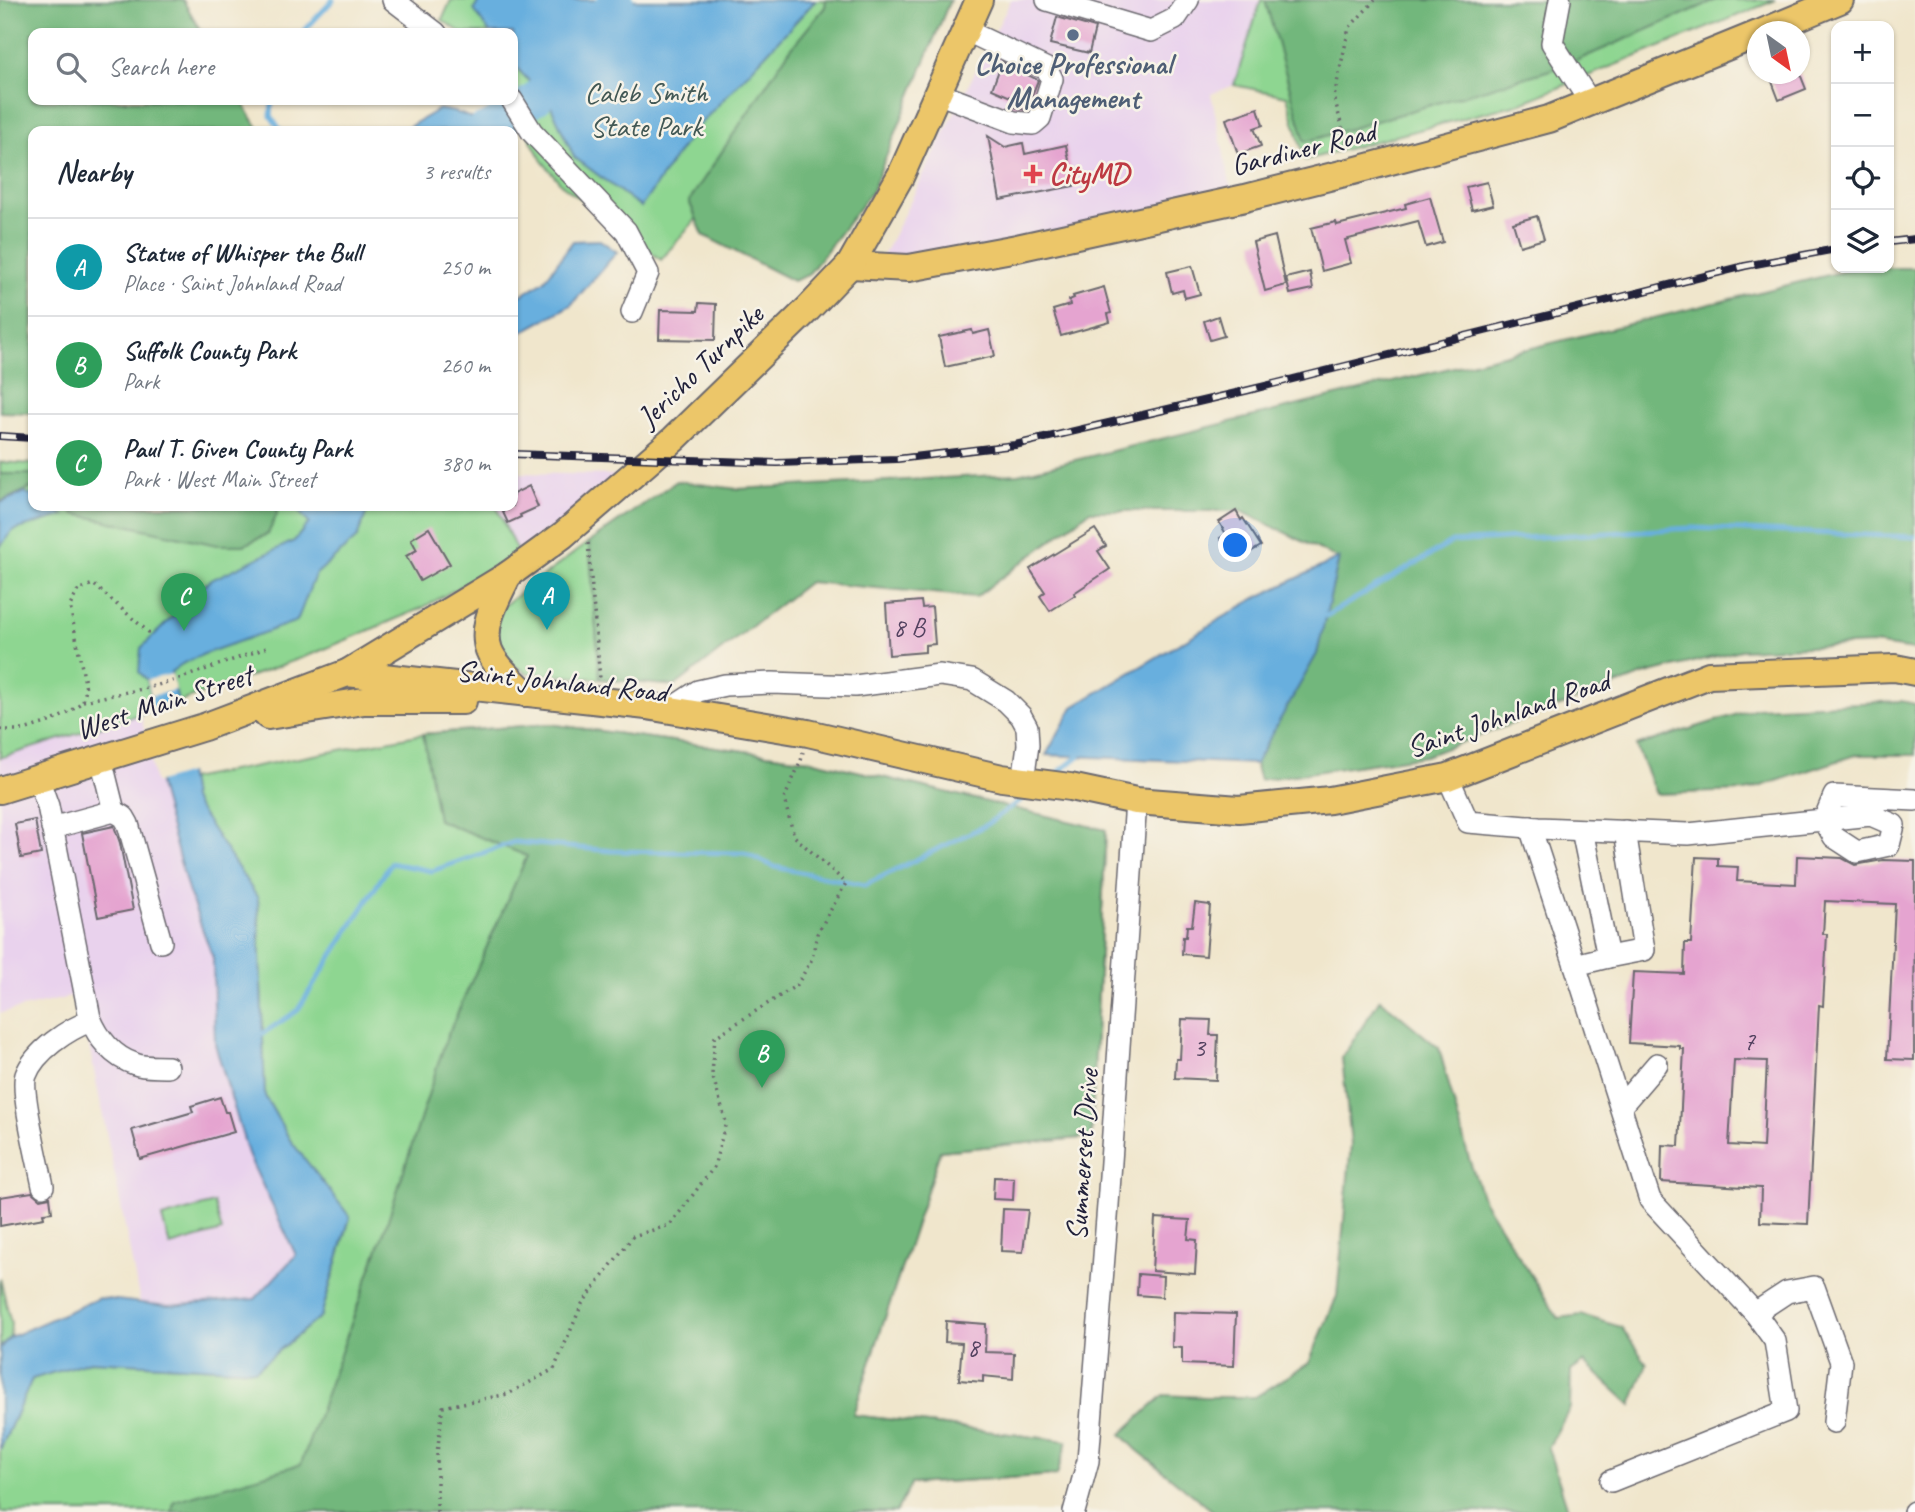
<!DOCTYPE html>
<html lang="en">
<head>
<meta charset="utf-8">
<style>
  body { margin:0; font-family:Caveat,sans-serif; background:#f2f2f3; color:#1f2937 }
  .controls { position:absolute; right:21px; top:21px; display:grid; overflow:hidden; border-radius:14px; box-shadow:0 2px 5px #0004 }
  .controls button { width:63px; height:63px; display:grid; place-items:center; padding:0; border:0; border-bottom:2px solid #e0e1e3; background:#fff; color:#1f2937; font:35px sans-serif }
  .compass { position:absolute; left:1747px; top:21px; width:63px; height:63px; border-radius:50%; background:#fff; box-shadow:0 2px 5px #0004; rotate:147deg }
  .you { position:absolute; left:1236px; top:546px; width:24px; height:24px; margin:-18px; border:5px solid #fff; border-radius:50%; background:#1a73e8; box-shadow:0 0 0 10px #1a73e833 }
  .badge { display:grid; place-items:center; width:46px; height:46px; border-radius:50%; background:#db2777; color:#fff; font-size:23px; font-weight:700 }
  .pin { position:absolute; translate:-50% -58px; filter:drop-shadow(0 2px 4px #0008) }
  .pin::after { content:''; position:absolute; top:37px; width:24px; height:21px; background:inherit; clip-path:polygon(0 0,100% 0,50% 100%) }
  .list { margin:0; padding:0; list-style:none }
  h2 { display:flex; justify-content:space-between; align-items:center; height:91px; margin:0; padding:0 28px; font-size:30px }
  h2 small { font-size:23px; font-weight:400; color:#747a83 }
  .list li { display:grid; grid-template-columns:46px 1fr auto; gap:21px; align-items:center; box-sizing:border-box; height:98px; padding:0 28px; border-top:2px solid #e0e1e3 }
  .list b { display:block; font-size:26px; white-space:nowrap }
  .list p { margin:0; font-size:23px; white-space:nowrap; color:#747a83 }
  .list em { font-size:23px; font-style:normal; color:#747a83 }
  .icon { flex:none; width:38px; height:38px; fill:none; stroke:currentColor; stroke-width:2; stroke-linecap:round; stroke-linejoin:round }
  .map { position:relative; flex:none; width:1915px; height:1512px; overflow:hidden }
  .search { position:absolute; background:#fff; box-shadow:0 2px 5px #0004; left:28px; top:28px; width:490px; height:77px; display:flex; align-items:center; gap:18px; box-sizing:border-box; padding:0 24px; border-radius:14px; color:#747a83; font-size:26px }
  .panel { position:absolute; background:#fff; box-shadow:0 2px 5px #0004; left:28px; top:126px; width:490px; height:385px; border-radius:14px }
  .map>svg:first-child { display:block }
  .built { fill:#e9d2ed }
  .green { fill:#8ed691; stroke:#587c66; stroke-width:2 }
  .forest { fill:#72b77b; stroke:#4a6c5b; stroke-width:2 }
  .water { fill:#67afde; stroke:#44688c; stroke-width:2 }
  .pier { fill:#f0e6cc }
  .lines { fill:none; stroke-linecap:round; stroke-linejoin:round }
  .stream { stroke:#67afde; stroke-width:5 }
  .river { stroke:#67afde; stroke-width:33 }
  .building { fill:#e5a4d0; fill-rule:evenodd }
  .minor-casing { stroke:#6a676e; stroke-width:24 }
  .major-casing { stroke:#6a676e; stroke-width:30 }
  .path { stroke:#6a676e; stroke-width:3.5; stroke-dasharray:2 5; stroke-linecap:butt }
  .minor { stroke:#fff; stroke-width:21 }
  .major { stroke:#ecc669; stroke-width:26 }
  .rail-casing { stroke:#22223b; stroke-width:8 }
  .rail { stroke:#f7f3e8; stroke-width:5; stroke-dasharray:16; stroke-linecap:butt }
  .service-dot { fill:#5c6f8a; stroke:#f7f3e8; stroke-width:2.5 }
  .health-dot { fill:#e0444e; stroke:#f7f3e8; stroke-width:2.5 }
  .labels { text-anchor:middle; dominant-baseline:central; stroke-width:5; stroke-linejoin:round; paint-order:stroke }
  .number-label { font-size:26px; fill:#534260 }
  .service-label { font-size:30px; font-weight:bold; fill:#4e5e75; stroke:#f7f3e8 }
  .park-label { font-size:30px; fill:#425855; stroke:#f7f3e8 }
  .street-label { font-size:30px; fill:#22223b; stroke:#f7f3e8 }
  .health-label { font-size:30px; font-weight:bold; fill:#be3a42; stroke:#f7f3e8; text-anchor:start }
</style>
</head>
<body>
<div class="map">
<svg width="1915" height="1512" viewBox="0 0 1915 1512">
  <rect width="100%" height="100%" fill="#f7f3e8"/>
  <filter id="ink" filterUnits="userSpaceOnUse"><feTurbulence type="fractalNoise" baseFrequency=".0143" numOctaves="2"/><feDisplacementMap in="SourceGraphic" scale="14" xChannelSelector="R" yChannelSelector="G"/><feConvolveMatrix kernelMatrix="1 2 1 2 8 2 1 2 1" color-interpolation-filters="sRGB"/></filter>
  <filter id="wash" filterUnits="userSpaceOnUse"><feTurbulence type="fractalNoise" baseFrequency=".00686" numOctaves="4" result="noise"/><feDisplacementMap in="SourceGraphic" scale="28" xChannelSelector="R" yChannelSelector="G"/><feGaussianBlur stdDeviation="1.57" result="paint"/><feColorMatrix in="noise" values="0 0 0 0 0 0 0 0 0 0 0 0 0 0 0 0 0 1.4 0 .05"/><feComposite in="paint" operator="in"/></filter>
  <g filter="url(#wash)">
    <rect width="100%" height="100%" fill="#f0e6cc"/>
    <!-- built -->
    <g class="built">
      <path d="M1011,0H1261L1234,85L1211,94L1232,193L956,254L882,258Z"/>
      <path d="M513,473L616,475L566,518L518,554L496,506H513Z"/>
      <path d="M144,712L161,793L188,890L213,958L215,1044L249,1157L297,1254L255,1299L168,1306L140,1302L79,995L0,1013V758Z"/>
    </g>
    <!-- green -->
    <g class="green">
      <path d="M451,0H847L800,98L661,260L562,185L542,161L509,100H513V33H462L442,20Z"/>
      <path d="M1261,0H1776L1521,103L1305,160L1287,96L1234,85Z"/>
      <path d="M0,462L33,464V506H496L518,554L422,608L315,653L179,702L0,758Z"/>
      <path d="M589,542L600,679L527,673L502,658L492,631L503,606Z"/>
      <path d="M549,724L810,760L1106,830L1091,1137L940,1151L853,1415L1067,1441L1057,1475L911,1484L896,1512H0V1450L32,1379L90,1361L255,1370L321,1316L350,1218L290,1140L265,1096L258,899L192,799L189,779L423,734Z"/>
      <path d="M214,1203L222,1231L170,1246L162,1218Z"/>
      <path d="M0,1278L11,1323L10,1337L0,1348Z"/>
    </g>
    <!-- forest -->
    <g class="forest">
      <path d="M0,0H183L202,33H33V100H241L260,131H33V413L0,412Z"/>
      <path d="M826,0H950L872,191L808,275L793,281L703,235L689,201L788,52L825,7Z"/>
      <path d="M1265,0H1716L1564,66L1305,142Z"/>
      <path d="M1857,268H1915V650L1873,644L1741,650L1646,674L1425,756L1260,780L1255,764L1317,653L1339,559L1241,511H1090L976,597L809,582L675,686L600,679L589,542L677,481L737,489L1018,474Z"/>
      <path d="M0,474H33V487L0,502Z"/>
      <path d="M62,506H276L277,514L268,534L244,545H217L75,514Z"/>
      <path d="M1901,701L1915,704V755H1856L1746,791L1656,794L1636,746L1757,708Z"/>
      <path d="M549,724L810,760L1106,830L1091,1137L940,1151L853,1415L1067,1441L1057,1475L911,1484L896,1512H172L174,1501L301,1464L386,1226L446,1039L527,856L438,820L423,734Z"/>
      <path d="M1380,999L1439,1048L1469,1159L1484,1201L1558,1318L1582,1315L1621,1327L1647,1364L1631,1405L1584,1362L1571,1371L1570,1408L1548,1448L1569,1512H1214L1137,1450L1121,1434L1164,1395L1205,1397H1255L1309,1363L1337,1296L1351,1144L1342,1058Z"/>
    </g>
    <!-- water -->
    <g class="water">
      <path d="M479,0H816L691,134L641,207L574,157L549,102L513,64V33H490L474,10Z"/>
      <path d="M439,109C457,112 474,115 485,131H402Z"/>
      <path d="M600,240L617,252L571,305L513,337V300L544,281L573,241Z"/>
      <path d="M25,492L33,497V506H48L64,515L12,531L0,547V503Z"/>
      <path d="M294,506H369L357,538L315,575L297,621L204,654L182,664L171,672L177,697L192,799L258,898L265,1096L290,1140L350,1217L321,1316L255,1370L90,1361L32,1379L0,1450V1348L10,1337L99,1298L168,1306L255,1299L296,1255L249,1157L215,1044L213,958L188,890L161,793L142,708L151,696L147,680L139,672L141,648L209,581L294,541L309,523Z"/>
      <path d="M1339,558L1317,654L1255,764L1046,755L1073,707L1256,598Z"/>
    </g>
    <!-- pier -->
    <g class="pier">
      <path d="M172,674L176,690L151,696L147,680Z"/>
      <path d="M182,702L192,772L155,783L141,715Z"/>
    </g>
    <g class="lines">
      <!-- stream -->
      <g class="stream">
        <path d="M302,33L333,0"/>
        <path d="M272,100L271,116L281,131"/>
        <path d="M1326,616L1452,542L1692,528L1915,537"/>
        <path d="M1054,776L1079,756"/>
        <path d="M256,1035L262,1034L297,1011L391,863L432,871L514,842L612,851L745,853L775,867L865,885L986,825L1032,792"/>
      </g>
      <!-- river -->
      <path class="river" d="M481,131L490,128L537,98L617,0"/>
    </g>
    <g id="blocks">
      <!-- building -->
      <g class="building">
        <path d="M1057,17L1095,28L1089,53L1050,44Z"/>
        <path d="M1002,62L1038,80L1026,110L1010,106L1013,98L992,89Z"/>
        <path d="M1787,74H1800L1806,89L1779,100L1771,79Z"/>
        <path d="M1258,108L1263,125L1254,128L1261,146L1238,154L1226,119Z"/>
        <path d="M988,136L1005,147L1023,143L1025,154L1066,145L1074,186L1000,200Z"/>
        <path d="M1487,182L1493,205L1472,210L1466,187Z"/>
        <path d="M1430,197L1443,242L1426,247L1418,221L1345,240L1351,263L1322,271L1311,228L1336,222L1337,225L1406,208L1405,204Z"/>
        <path d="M1537,216L1544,239L1520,246L1513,223Z"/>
        <path d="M1275,236L1286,285L1265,291L1253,242Z"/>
        <path d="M1192,266L1200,294L1185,298L1183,290L1172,293L1167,272Z"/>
        <path d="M1310,272L1313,289L1290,294L1286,278Z"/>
        <path d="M1104,287L1111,313L1108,314L1110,322L1061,336L1053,310L1070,305L1069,300L1074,298L1073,296Z"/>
        <path d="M699,303L716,304L715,340L659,339L660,310L698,311Z"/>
        <path d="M1218,316L1224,336L1210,340L1204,321Z"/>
        <path d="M972,330L973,334L989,330L995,356L945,367L939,337Z"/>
        <path d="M529,486L538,507L520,515L521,517L508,523L500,506H513V494Z"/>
        <path d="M1236,511L1241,520L1243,518L1261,546L1245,555L1242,550L1231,557L1220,538L1226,534L1219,522Z"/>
        <path d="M429,528L450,564L420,581L406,556L417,550L411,539Z"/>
        <path d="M1095,529L1106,546L1098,551L1110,569L1074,593L1075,595L1050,611L1040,596L1045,592L1030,569Z"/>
        <path d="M921,601L922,608L932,607L935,644L925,645V652L889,655L886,604Z"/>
        <path d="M35,820L41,854L21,858L15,824Z"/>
        <path d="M114,826L120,843L133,910L98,917L82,833Z"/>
        <path d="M1797,856L1842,858L1855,865L1883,860L1915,861L1914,1060L1887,1059L1895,904L1825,901L1823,934H1827L1823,1006L1819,1005L1808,1224L1760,1222L1761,1188L1661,1182L1662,1145L1679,1146L1684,1049H1680V1046L1629,1043L1633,972L1684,974L1685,943H1691L1696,857L1718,858V866L1738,867L1737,881L1796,884ZM1734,1060L1767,1061L1763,1147L1729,1145Z"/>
        <path d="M1195,903L1210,905L1206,956L1182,954L1183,937H1186L1187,926H1192Z"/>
        <path d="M1182,1019L1211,1020L1210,1035H1218L1216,1080L1175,1078L1176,1059H1180Z"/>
        <path d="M220,1097L225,1112H228L234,1132L140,1159L132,1130L193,1112L191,1106Z"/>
        <path d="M994,1177L1014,1178L1013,1200L993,1199Z"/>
        <path d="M32,1192L40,1199L50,1197L52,1212L43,1213L44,1218L0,1226V1197Z"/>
        <path d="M1003,1209L1028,1210L1023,1252L1001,1251Z"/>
        <path d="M1155,1218L1190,1220L1188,1239L1197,1240L1195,1274L1152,1271Z"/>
        <path d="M1138,1274L1163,1276L1162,1297L1137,1295Z"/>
        <path d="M1173,1312L1236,1314L1234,1366L1182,1364V1348L1172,1347Z"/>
        <path d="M946,1321L986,1324L985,1352L1014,1353L1013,1379L983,1376V1382L959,1380L962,1343L945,1342Z"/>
      </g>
    </g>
  </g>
  <g filter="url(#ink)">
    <use href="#blocks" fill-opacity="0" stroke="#6a676e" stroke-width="2"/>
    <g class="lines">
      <defs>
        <g id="minor">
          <path d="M393,0L436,33"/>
          <path d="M1047,0L1151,31L1175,19L1188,0"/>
          <path d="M1560,0L1552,43L1590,102"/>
          <path d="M937,93L1014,122L1033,124L1040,118L1052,79L1047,69L965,30"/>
          <path d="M512,100L532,132L626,231L648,273L632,312"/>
          <path d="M669,710L698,691L725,685L772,683L855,686L940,675L972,680L1006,701L1021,716L1027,727L1028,745L1023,781"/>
          <path d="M101,759L114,811L124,817L128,824L161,942"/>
          <path d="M1448,777L1468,822L1539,828L1688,834L1871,815L1894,825L1889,845L1857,852L1834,837L1824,820L1834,796L1915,800"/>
          <path d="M38,778L48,806L90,1018C98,1038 113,1057 135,1064C144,1068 158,1066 168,1067"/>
          <path d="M1530,827L1575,965"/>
          <path d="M52,828L114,811"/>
          <path d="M1582,830L1608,957L1644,950L1625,831"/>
          <path d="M1608,957L1575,965L1650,1200L1755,1313L1775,1341L1786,1411L1611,1481"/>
          <path d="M1621,1106L1657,1064"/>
          <path d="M43,1186C39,1165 20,1090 26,1075C35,1051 68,1029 91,1021"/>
          <path d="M1755,1313L1787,1292L1814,1287L1841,1362L1834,1422"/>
          <path d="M1074,1512L1088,1461L1108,1205L1136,801"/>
          <path d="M1914,1512H1915"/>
        </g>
        <g id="major">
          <path d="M1763,32L1840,0"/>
          <path d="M850,265L909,268L1017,248L1245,198L1353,171L1549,119L1758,34"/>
          <path d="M508,575C498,597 480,625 489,650C495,666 513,681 525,693"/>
          <path d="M347,673L647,706L808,733L1002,778L1070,787L1136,801L1239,809L1330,800L1448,777L1709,675L1895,668L1915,672"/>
          <path d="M268,716L364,701H463"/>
          <path d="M0,790L204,727L347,673L508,575L563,535L674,439L808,309L850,265L901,175L979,0"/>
        </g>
      </defs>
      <!-- minor casing -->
      <use href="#minor" class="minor-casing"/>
      <!-- major casing -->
      <use href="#major" class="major-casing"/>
      <!-- path -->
      <g class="path">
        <path d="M1348,149L1334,97L1349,28L1375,0"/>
        <path d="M588,543L600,679"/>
        <path d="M83,701L147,688L176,680L269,647"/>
        <path d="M0,730H24L52,721L70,712L83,701L86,689L70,606L78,590L93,584L153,636"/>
        <path d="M437,1512V1453L443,1407L508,1394L554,1369L582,1304L633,1236L670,1225L714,1167L726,1122L712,1074L715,1037L797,985L812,959L817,934L846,883L794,836L784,799L801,761L803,752"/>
      </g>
      <!-- minor -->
      <use href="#minor" class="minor"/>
      <!-- major -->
      <use href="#major" class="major"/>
      <defs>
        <g id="rail">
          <path d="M1889,242L1915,239"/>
          <path d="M0,436L33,438"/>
          <path d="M513,454L777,463L897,459L1015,445L1249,390L1745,266L1836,249"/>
        </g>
      </defs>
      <!-- rail casing -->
      <use href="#rail" class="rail-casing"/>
      <!-- rail -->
      <use href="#rail" class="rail"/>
    </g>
  </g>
  <!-- markers -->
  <circle class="service-dot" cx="1073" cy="35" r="7"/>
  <path class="health-dot" d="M1029.5 163.5h7v7h7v7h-7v7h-7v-7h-7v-7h7z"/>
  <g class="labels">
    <!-- number labels -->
    <g class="number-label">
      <text x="909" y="627">8 B</text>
      <text x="1749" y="1041">7</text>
      <text x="1199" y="1047">3</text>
      <text x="973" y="1347">8</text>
    </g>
    <!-- service labels -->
    <g class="service-label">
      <text x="1073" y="64">Choice Professional<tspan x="1073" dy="34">Management</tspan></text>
    </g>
    <!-- park labels -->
    <g class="park-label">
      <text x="646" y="92">Caleb Smith<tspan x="646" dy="34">State Park</tspan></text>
    </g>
    <!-- street labels -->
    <g class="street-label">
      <text transform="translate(1303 148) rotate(-14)">Gardiner Road</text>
      <text transform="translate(700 366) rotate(-44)">Jericho Turnpike</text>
      <text transform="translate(562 681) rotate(6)">Saint Johnland Road</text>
      <text transform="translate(164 702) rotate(-18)">West Main Street</text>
      <text transform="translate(1508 714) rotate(-19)">Saint Johnland Road</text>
      <text transform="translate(1082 1155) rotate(-86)">Summerset Drive</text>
    </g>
    <!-- health labels -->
    <g class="health-label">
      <text x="1049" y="174">CityMD</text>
    </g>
  </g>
</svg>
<div class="controls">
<button>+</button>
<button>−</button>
<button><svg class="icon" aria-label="locate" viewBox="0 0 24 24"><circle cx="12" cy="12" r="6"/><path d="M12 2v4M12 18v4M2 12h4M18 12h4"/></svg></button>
<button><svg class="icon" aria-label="layers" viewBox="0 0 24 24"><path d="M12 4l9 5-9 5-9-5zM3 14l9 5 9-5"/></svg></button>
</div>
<svg class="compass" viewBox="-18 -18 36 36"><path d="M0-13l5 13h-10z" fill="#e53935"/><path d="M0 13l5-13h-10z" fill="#747a83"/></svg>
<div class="you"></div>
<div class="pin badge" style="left:547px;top:630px;background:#0f9aa8">A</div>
<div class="pin badge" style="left:762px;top:1088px;background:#2e9e5b">B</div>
<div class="pin badge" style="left:184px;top:631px;background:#2e9e5b">C</div>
<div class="search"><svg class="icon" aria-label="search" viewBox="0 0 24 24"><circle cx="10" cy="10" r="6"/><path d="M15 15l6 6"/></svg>Search here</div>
<section class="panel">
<h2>Nearby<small>3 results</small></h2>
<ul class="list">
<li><span class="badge" style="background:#0f9aa8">A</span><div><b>Statue of Whisper the Bull</b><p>Place · Saint Johnland Road</p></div><em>250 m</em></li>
<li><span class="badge" style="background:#2e9e5b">B</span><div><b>Suffolk County Park</b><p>Park</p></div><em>260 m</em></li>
<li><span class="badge" style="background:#2e9e5b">C</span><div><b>Paul T. Given County Park</b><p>Park · West Main Street</p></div><em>380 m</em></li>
</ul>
</section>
</div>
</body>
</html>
